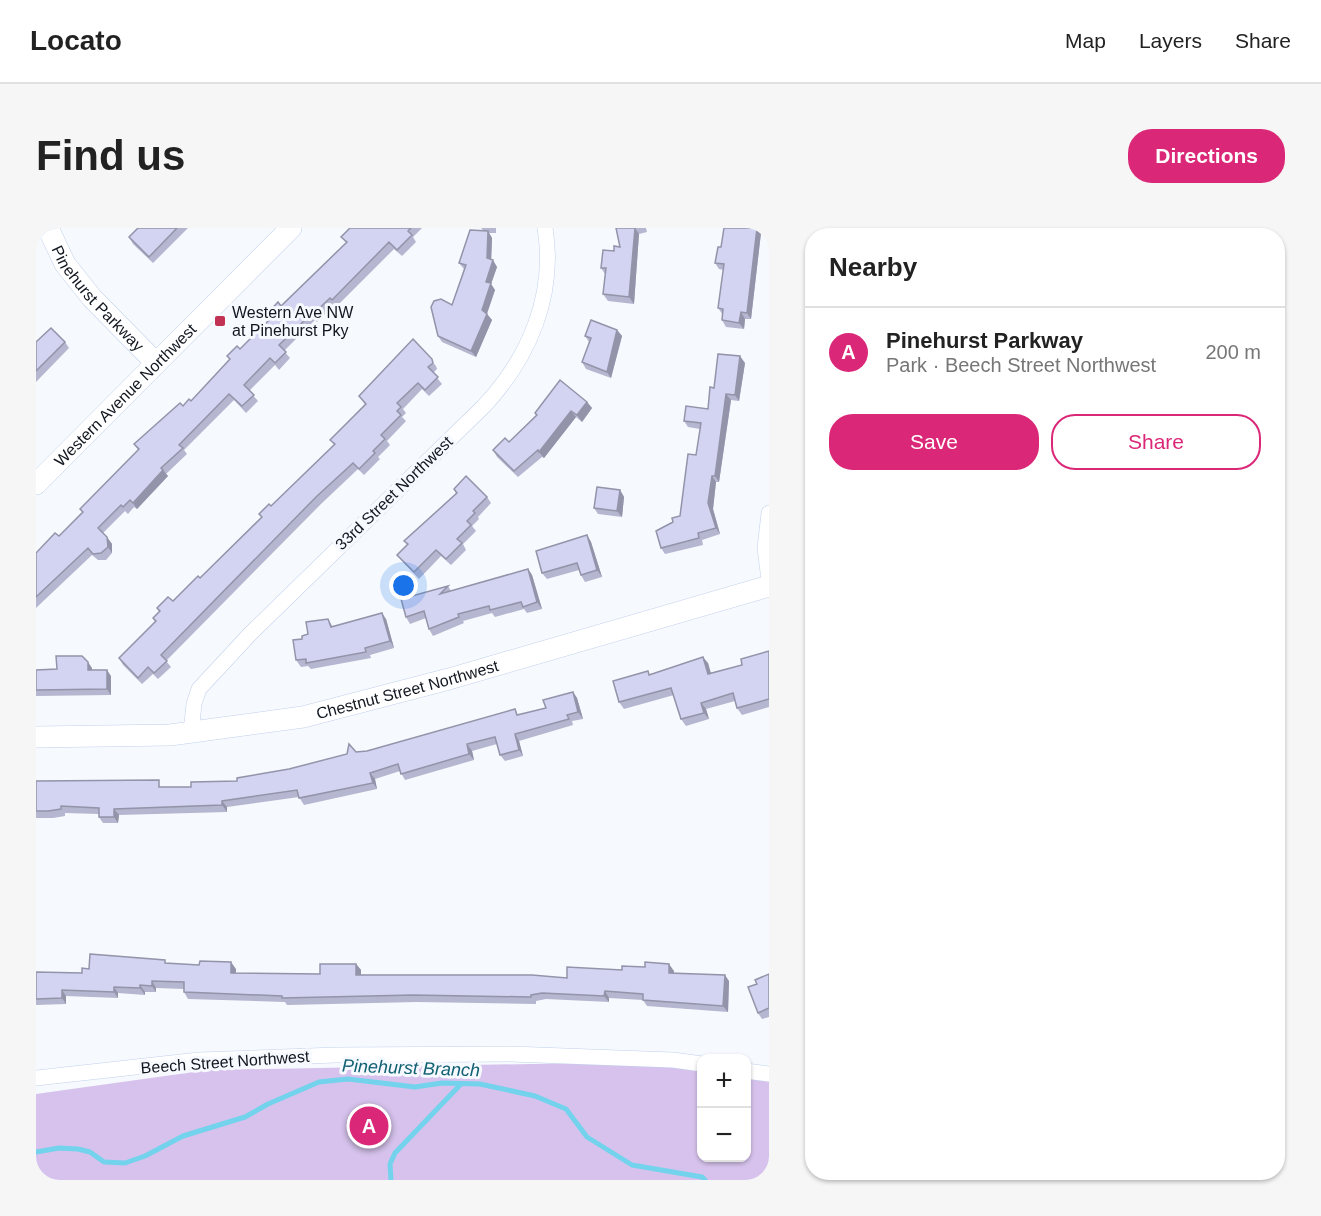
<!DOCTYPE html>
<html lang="en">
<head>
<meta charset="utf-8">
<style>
  body { margin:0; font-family:Helvetica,sans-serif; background:#f6f6f6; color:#222 }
  .controls { position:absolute; right:18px; bottom:18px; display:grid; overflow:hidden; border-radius:12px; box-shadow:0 2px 4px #0004 }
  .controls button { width:54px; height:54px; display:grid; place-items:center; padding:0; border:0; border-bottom:2px solid #e0e0e0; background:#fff; color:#222; font:30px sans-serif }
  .you { position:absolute; left:368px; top:358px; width:21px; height:21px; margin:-15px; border:4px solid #fff; border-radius:50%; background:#1a73e8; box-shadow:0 0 0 9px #1a73e833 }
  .badge { display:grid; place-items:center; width:39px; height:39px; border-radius:50%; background:#db2777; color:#fff; font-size:20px; font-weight:700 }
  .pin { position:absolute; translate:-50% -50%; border:3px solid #fff; box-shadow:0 2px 6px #0006 }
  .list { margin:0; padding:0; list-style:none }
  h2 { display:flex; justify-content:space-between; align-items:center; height:78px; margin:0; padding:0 24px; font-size:26px }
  h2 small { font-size:20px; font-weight:400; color:#767676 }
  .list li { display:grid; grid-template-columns:39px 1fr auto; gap:18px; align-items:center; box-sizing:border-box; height:90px; padding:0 24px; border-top:2px solid #e0e0e0 }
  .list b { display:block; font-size:22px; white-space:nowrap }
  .list p { margin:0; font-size:20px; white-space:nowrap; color:#767676 }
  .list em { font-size:20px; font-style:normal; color:#767676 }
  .actions { display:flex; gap:12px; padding:18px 24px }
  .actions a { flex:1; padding:14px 0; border:2px solid #db2777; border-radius:24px; text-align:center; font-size:21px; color:#db2777 }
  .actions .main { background:#db2777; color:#fff }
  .map { position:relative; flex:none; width:733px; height:952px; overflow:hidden; border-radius:24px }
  header { display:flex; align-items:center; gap:36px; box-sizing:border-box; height:84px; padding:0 30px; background:#fff; border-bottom:2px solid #e0e0e0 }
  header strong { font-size:28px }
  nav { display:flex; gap:33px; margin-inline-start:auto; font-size:21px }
  .intro { display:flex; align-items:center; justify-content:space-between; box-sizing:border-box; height:144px; padding:0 36px }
  h1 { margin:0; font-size:42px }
  .button { padding:15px 27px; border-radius:24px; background:#db2777; color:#fff; font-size:21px; font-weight:700 }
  main { display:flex; gap:36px; padding:0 36px }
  aside { flex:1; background:#fff; border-radius:24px; box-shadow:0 2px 4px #0004 }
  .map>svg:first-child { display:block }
  .green { fill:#d6c2ec }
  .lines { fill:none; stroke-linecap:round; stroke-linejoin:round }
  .stream { stroke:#73d2ec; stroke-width:5 }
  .street-casing { stroke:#c2d1ec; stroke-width:16 }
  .secondary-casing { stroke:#c2d1ec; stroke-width:22 }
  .street { stroke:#fff; stroke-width:15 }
  .secondary { stroke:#fff; stroke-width:21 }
  .wall { fill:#b5b6cf }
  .shaded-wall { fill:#9394a9 }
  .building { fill:#d2d4f1; stroke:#9394a9; stroke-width:1.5 }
  .poi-dot { fill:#c23253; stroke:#f6f9fe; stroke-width:2 }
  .labels { text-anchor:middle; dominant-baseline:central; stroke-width:6; stroke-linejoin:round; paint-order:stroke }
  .street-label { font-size:16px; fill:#11161f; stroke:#f6f9fe }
  .poi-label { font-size:16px; fill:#11161f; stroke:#f6f9fe; text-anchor:start }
  .water-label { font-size:18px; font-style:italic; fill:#116172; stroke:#f6f9fe }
</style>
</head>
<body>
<header>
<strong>Locato</strong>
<nav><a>Map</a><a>Layers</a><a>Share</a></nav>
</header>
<div class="intro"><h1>Find us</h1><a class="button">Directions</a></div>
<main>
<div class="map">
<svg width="733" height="952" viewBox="0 0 733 952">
  <rect width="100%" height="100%" fill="#f6f9fe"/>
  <!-- green -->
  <path class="green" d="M547,835L665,841L666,930H710L711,848L733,852V952H0V866L172,842Z"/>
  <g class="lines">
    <!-- stream -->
    <g class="stream">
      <path d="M0,924L23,920L42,921L54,924L68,934L89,935L109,928L147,908L209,889L232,876L283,854L312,851L379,859L406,855L444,856L499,868L530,881L551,909L596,937L666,949L669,952"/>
      <path d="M355,952L354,936L359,925L425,856"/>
    </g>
    <defs>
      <g id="street">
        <path d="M733,285L729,320L733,352"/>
        <path d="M155,505L158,476L163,461L214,406L448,178C493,130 520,67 509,0"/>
        <path d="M710,843L733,846"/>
        <path d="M0,850L163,832L300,827L475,826L637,832L666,836"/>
      </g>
      <g id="secondary">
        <path id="s1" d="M12,0L29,36L56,70L119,134"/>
        <path id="s2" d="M0,256L255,0"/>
        <path id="s3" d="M0,509L134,507L267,489L413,451L733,358"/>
      </g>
    </defs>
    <!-- street casing -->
    <use href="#street" class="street-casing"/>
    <!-- secondary casing -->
    <use href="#secondary" class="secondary-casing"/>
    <!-- street -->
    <use href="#street" class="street"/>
    <!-- secondary -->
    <use href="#secondary" class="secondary"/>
  </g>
  <!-- wall -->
  <g class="wall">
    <path d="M102,0H152L117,35L97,16L93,9Z"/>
    <path d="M326,0H386L377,9L380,14L366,28L358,21L300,79L298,77L281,94L279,92L248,123L254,130L243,142L239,137L213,163L222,173L210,185L198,172L148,222L151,226L130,246L132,248L101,281L98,279L92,286L89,283L67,305L76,316V325L70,332H62L56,327L0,380V325L23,308L46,284L44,281L102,222L98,216L147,178L155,173L194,131L191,128L204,121L233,92L230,87L245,78L310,15L305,9Z"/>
    <path d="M445,0H460V5H453L456,10L455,32L461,39L455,56L459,62L451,86L456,92L440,129L406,114L402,108L416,77L428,41L423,35L448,3Z"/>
    <path d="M580,0H610L611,4L603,6L598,76L572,73L567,66L569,46L565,40L584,19Z"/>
    <path d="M723,2L725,5L715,91H709L708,101L690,99L686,92L687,87L682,80L688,42L683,41L679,35L685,19Z"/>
    <path d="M581,102L586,108L575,150L550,141L546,134L553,114L549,108Z"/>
    <path d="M377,111L400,138L401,141L397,145L406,156L393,168L386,161L367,181L370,185L366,189L370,193L351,213L354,217L342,229L344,231L328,247L322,241L285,276L130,433L135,439L122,451L117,446L106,456L87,437L83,430L119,394L117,390L123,384L121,380L137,373L164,350L226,289L223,286L235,278L298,217L294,212L329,176L323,168Z"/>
    <path d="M0,114H29L33,120L0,154Z"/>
    <path d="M709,135L703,173L695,172L683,254H680L677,281L684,306L666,312L667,317L629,326L625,320L644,288L660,227L664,201L652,199L648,193L672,181L678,160Z"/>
    <path d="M551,174L556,180L546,194L540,189L508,230L506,229L482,249L461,229L457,222L473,214L500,187L499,185Z"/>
    <path d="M418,261L451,269L455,275L442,289L443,291L436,298L440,303L427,316L430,322L415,337L405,328L383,351L366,333L361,327L371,317L368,313L420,265Z"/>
    <path d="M584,262L588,269L586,289L562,286L558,280Z"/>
    <path d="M551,307L555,314L566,349L549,354L545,347L543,342L511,351L506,345Z"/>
    <path d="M492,341L496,347L506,381L491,385L488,381L459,389L456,385L427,393L428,395L397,408L393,401L390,390L374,396L370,389L412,358L415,363Z"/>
    <path d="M292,391L297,399L350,391L358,420L334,427L335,430L275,441L272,438L265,439L260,432L266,411Z"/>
    <path d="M733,423V479L706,487L701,480L699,473L670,481L673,491L650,498L645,491L638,467L588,481L583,474L672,435L674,445L706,437Z"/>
    <path d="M56,440V442L75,448V467L0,468V442Z"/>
    <path d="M537,464L541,470L547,491L536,493L537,497L483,513L487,528L469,533L464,527L461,516L436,523L438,532L369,552L364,543L339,551L341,561L268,577L263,569L191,579V584L83,587L82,595H67L63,589V586L29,585V588L17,590H0V553L128,559H155L201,553L253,541L320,524L331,523L510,480Z"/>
    <path d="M131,735L200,741V745L284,746L320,736L325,742V747L531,750L586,742L638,743V745L693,753L692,784L611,778L607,772L573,770V774L510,771L500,773V776L381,774L251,777L249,774L152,771L148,764V761L120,760V764H109V767L82,765V770L30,768V776L0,777V744L46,745L53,741Z"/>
    <path d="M733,746V789L726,791L722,785L721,756Z"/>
  </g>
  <!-- shaded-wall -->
  <g class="shaded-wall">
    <path d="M599,0L603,6L598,76L593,69Z"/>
    <path d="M720,0H724L723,2L725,5L715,91L711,85Z"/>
    <path d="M452,3L456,10L455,37L451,30Z"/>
    <path d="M457,32L461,39L455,56L459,62L450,88L451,86L456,92L440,129L435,123L446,82L450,54Z"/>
    <path d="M705,84L709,91L708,101L703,95Z"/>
    <path d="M581,102L586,108L575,150L571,144Z"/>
    <path d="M704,128L709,135L703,173L699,167Z"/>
    <path d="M690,166L695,172L683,254L679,248Z"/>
    <path d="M551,174L556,180L546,194L541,187Z"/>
    <path d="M535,183L540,189L508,230L503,224Z"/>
    <path d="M127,242L132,248L101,281L97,275Z"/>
    <path d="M676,248L680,254L677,281L684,306L680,300L672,275Z"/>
    <path d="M584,262L588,269L586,289L581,283Z"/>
    <path d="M551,307L555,314L566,349L561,342Z"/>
    <path d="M71,309L76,316V325L72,319Z"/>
    <path d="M492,341L496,347L506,381L501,374Z"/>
    <path d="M346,385L350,391L358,420L354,413Z"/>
    <path d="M667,429L672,435L677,452L672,446Z"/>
    <path d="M52,434L56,440V448L52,442Z"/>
    <path d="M71,442L75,448V467L71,461Z"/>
    <path d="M537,464L541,470L547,491L542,484Z"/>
    <path d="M665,475L670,481L673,491L668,485Z"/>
    <path d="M479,506L483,513L487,528L483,522Z"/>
    <path d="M431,516L436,523L438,532L433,526Z"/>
    <path d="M334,545L339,551L341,561L337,555Z"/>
    <path d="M186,573L191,579V584L186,577Z"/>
    <path d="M78,581L83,587L82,595L78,589Z"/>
    <path d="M195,734L200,741L199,752L195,745Z"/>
    <path d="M320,736L325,742V753L320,747Z"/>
    <path d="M633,736L638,743L637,751L633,745Z"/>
    <path d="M689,747L693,753L692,784L687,778Z"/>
    <path d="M116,753L120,760V764L116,758Z"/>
    <path d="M104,757L109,764V767L104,760Z"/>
    <path d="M78,759L82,765V770L78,764Z"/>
    <path d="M26,762L30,768V776L26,770Z"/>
    <path d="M569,763L573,770V774L568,768Z"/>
  </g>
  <!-- building -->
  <g class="building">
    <path d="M102,0H141L113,29L93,9Z"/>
    <path d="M314,0H375L372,3L376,7L361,22L353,14L296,72L294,70L276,87L275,86L243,117L250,124L239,135L234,130L208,157L218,167L206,178L193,166L143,217L147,220L125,240L127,242L97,275L94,272L87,279L85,277L62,300L71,309L72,319L65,325L57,326L52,320L0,369V325L19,305L23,308L47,284L44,281L103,221L98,216L144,175L147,178L153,171L155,173L194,131L191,128L201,118L204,121L234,91L230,87L242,74L245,78L311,14L305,9Z"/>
    <path d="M580,0H599L593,69L567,66L570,40H565L567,22L578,23V18L584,19Z"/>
    <path d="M688,0H721L711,85L705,84L703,95L686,92L687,81L682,80L688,36L679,35L682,19H685Z"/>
    <path d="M434,2L452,3L451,30L457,32L450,54L455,55L446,82L451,86L435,123L402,108L395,79L398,73L405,71L416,77L430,37L423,35Z"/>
    <path d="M555,92L581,102L571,144L546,134L555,110L549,108Z"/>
    <path d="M15,100L29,114L0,143V114Z"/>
    <path d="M377,111L396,131L397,135L392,139L402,149L389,162L382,155L361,175L365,179L361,183L365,187L345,207L349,211L337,223L339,225L323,241L317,235L280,269L125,427L131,433L118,445L112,439L102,450L83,430L120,393L117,390L124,383L121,380L132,369L137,373L162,348L164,350L226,289L223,286L233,276L235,278L299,216L294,212L330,176L323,168Z"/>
    <path d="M682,126L704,128L699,167L690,166L679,248H676L672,275L680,300L662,305L663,310L625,320L620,303L637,294L636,290L644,288L652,226L660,227L665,195L648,193L650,178L672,181L674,159L678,160Z"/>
    <path d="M524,152L551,174L541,187L535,183L503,224L502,222L478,243L457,222L469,210L473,214L501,187L499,185Z"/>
    <path d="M430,248L451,269L437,283L439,285L431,293L435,297L421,311L426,315L410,331L400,322L378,344L361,327L372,316L368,313L421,265L418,261Z"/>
    <path d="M561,259L584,262L581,283L558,280Z"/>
    <path d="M551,307L561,342L545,347L541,335L506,345L500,323Z"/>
    <path d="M492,341L501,374L487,379L485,374L454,382L453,378L422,386L423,389L393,401L388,383L370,389L365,371L412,358L404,366Z"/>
    <path d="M346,385L354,413L329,420L330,424L270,435V431L260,432L257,412L266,411V408L272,406L270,394L292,391L295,399Z"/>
    <path d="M733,423V471L701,480L697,465L665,475L668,485L645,491L635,460L583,474L577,453L612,443L613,447L667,429L672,446L706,437L705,431Z"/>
    <path d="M20,428H46L52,434V442H71V461L0,462V442L21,441Z"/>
    <path d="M537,464L542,484L531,487L533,491L479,506L483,522L464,527L459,509L431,516L433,526L365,546L362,536L334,545L337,555L263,570L261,562L186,573V577L78,581V589H63V580L25,578V581L12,583H0V553L123,552V559H155V554L201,553V550L253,541L311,526L313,516L320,524L331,523L479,481L481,487L510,480L507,472Z"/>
    <path d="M54,726L129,732V735L163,737L164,733L195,734V745L284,746V736H320V747H496L531,750V739L586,742V738L609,739V734L633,736V745L689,747L687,778L607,772V766L569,763L568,768L506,765L495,767V769L377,767L246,770V768L148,764V754L116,753V758L104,757V760L78,759V764L26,762V770L0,771V744L46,745V740L53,741Z"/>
    <path d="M733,746V780L722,785L712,759L721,756L719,752Z"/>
  </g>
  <!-- markers -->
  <rect class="poi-dot" x="178" y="87" width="12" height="12" rx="3"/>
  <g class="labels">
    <!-- street labels -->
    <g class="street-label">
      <text stroke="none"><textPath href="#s1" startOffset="87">Pinehurst Parkway</textPath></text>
      <text stroke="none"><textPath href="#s2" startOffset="126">Western Avenue Northwest</textPath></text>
      <text transform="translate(358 265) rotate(-44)">33rd Street Northwest</text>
      <text stroke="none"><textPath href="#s3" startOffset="376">Chestnut Street Northwest</textPath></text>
      <text transform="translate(189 834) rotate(-4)">Beech Street Northwest</text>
    </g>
    <!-- poi labels -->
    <g class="poi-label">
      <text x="196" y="84">Western Ave NW<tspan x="196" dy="18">at Pinehurst Pky</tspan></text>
    </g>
    <!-- water labels -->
    <g class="water-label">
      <text transform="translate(375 840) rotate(2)">Pinehurst Branch</text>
    </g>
  </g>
</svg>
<div class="controls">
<button>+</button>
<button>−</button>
</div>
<div class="you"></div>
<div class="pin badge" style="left:333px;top:898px">A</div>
</div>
<aside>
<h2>Nearby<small></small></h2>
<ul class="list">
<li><span class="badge">A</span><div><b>Pinehurst Parkway</b><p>Park · Beech Street Northwest</p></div><em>200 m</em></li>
</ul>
<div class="actions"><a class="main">Save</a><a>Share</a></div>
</aside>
</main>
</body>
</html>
